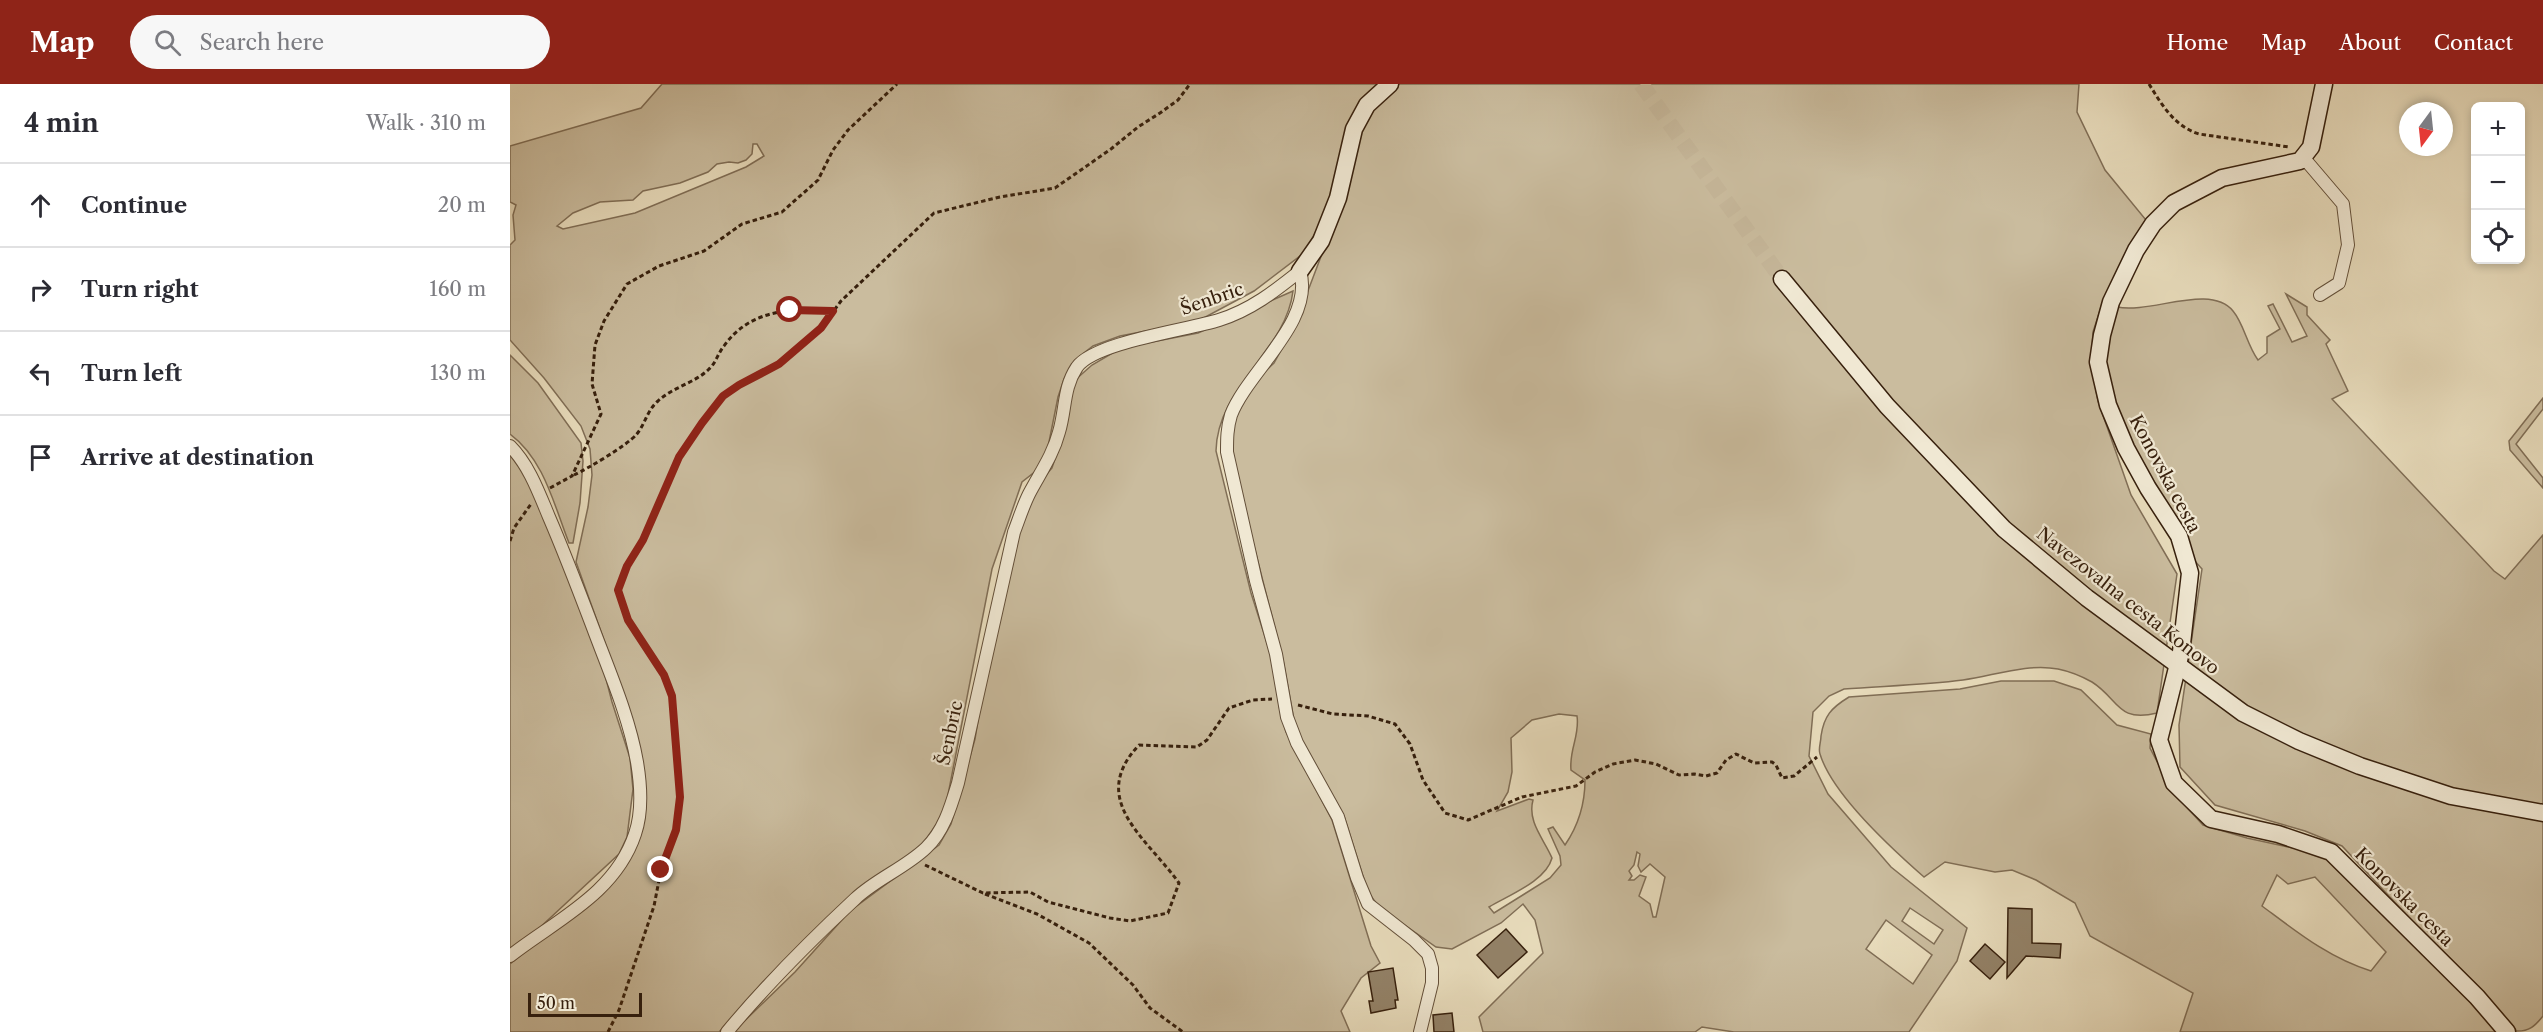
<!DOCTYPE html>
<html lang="en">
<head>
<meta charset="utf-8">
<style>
  body { margin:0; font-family:"Libre Caslon Text",serif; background:#f7f7f7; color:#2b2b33 }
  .controls { position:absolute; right:18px; top:18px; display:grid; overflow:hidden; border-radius:9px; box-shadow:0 3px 9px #0003 }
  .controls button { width:54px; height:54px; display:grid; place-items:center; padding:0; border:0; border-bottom:2px solid #e1e1e2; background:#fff; color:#2b2b33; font:30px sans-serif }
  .compass { position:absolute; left:1889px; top:18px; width:54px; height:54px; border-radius:50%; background:#fff; box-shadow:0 3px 9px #0003; rotate:195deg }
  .scale { position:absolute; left:18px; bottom:15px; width:114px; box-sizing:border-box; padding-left:6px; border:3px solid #37200d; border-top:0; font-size:16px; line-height:21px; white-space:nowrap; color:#37200d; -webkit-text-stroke:4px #f0e8d3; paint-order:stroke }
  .stop { position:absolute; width:18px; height:18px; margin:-14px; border:4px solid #8f2418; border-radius:50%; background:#fff }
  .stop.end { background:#8f2418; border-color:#fff; box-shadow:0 2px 6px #0008 }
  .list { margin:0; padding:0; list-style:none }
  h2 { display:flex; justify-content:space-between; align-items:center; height:78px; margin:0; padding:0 24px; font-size:26px }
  h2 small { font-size:20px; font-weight:400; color:#7c7c81 }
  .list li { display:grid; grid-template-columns:39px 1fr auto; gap:18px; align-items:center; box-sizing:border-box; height:84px; padding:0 24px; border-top:2px solid #e1e1e2 }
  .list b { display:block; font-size:22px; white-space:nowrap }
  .list em { font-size:20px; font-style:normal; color:#7c7c81 }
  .icon { flex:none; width:33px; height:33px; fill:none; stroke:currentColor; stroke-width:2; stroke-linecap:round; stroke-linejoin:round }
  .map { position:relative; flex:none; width:2033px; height:948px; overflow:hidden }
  header { display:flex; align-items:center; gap:36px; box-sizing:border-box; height:84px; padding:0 30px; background:#8f2418; color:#fff }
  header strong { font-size:28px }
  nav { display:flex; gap:33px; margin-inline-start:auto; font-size:21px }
  .search { width:420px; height:54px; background:#f7f7f7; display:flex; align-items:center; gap:15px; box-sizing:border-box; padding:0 21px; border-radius:33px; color:#7c7c81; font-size:22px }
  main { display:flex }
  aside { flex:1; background:#fff }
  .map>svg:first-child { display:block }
  .green { fill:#cabc9e; stroke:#806e56; stroke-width:1.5; fill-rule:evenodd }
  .building { fill:#938268; stroke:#37200d; stroke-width:1.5 }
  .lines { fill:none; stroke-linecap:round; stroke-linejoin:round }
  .secondary-tunnel { stroke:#c5b699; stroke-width:16; stroke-dasharray:16 8; stroke-linecap:butt }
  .street-casing { stroke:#634f39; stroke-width:14 }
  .secondary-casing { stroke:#37200d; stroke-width:19 }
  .path { stroke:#37200d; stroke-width:3; stroke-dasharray:4.5 3; stroke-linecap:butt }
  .street { stroke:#f0e8d3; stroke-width:12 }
  .secondary { stroke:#f0e8d3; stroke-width:16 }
  .route { stroke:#8f2418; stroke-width:8 }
  .labels { text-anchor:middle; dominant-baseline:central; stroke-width:4.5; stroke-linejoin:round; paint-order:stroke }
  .street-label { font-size:18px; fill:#37200d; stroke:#f0e8d3 }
</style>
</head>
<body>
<header>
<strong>Map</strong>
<div class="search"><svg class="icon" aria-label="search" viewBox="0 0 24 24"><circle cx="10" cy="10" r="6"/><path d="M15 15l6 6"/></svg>Search here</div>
<nav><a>Home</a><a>Map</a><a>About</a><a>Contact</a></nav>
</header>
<main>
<aside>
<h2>4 min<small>Walk · 310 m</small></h2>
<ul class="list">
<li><svg class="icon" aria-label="ahead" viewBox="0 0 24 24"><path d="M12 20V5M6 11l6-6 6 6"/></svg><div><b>Continue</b></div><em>20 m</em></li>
<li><svg class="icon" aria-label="right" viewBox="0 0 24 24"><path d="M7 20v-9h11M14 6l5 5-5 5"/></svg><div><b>Turn right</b></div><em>160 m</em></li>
<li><svg class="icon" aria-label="left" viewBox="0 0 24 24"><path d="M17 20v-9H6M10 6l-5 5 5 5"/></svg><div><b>Turn left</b></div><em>130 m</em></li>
<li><svg class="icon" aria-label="arrive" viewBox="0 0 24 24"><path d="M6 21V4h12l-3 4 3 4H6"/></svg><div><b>Arrive at destination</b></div></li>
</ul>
</aside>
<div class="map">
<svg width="2033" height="948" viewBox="0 0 2033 948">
  <rect width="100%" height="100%" fill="#e8dcbc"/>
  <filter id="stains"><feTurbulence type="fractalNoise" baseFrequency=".00333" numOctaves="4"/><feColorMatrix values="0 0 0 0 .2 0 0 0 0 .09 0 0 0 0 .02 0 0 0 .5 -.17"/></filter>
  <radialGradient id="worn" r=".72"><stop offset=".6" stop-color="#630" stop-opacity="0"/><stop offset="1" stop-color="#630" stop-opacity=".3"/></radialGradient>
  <!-- green -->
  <g class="green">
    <path d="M152,0H869L820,122L794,169L744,207L688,237L610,252L583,262L565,276L554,295L548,313L537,368L531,383L512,398L482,485L436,721L426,741L412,761L337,817L209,948H0V880L31,855L116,775L132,734L109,598L66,478L78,423L82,391L80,365L71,342L34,294L0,256V161L5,156L3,131L6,121L0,118V62L131,24ZM243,60H247L254,72L236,83L125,129L53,145L47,142L63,129L90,118L123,116L133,107L170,99L198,88L207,80L219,78L228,79L236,76L242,70Z"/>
    <path d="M889,0H1569L1567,28L1595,86L1636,136L1594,214L1583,248L1581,278L1588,317L1621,411L1667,490L1647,629C1607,639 1609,615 1582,598C1573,593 1558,587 1548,585C1517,579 1483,592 1453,596C1414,601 1373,602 1334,605L1319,612L1303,628L1299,672L1318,710L1381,783L1457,844L1447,877L1399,948H1224L1192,943L1185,948H973L969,933L1033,869L1025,836L1013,820L991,839L942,865L926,863L869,823L858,808L834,732L786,647L773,576L730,407L720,355L723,338L747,295L764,279L785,241L829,125L849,46L862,26L882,4ZM1049,630L1067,632C1070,652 1059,665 1061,686L1075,696C1075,719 1068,742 1055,761L1043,743L1038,745L1050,772L1051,781L1040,794L984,829L979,823C999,811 1036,797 1042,774C1034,755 1017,738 1023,716L1019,715L987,727L998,708L1002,688L1001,654L1022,636ZM1127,768L1130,770L1128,782L1131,788L1140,780L1155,793L1146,833H1143L1140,820L1129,812L1136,793L1130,791L1124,796H1119L1122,792L1119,787L1124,781ZM1400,824L1433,846L1424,860L1392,837ZM1376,836L1422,871L1403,900L1356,865Z"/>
    <path d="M783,207C776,267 707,303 706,367L741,509L765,584L769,622L776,648L822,736L861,862L870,879L851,894L831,927L840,948H223L285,888L340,827L429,761L441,740L465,655L492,488L530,398L542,384L550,359L564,297L582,281L611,264L688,249Z"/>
    <path d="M1776,210L1797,223V231L1820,256L1816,260L1838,307L1822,315L1984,487L1995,495L2033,451V932C2025,942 2019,948 2005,947L1832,762L1795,747L1705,721L1670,683L1669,641L1692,485L1651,439L1592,283L1607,223C1641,230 1700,199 1723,227C1734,240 1737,261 1748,276L1757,269V253L1770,245L1758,222L1763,220L1782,258L1797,252Z"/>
    <path d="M0,271L28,299L71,359L73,377L70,419L63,459H59C44,421 34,375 0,350Z"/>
    <path d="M2033,314V325L2006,360L2033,394V404L2000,366L1999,357Z"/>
    <path d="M0,363L21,389L95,591L102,618L120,674L123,705L117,753L109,770L25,848L0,867Z"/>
    <path d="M1491,597H1544L1571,606L1607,641L1641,650L1640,664L1663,708L1693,741L1737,754L1783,764L1827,763L1988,948H1670L1683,909L1580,852L1565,819L1526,796L1502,786L1485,788L1435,778L1414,793C1382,765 1322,710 1310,670C1308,665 1311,658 1311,652C1314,632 1321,624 1339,613L1450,605ZM1767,791L1778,800L1805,793L1876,868L1861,887C1819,874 1787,848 1752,822Z"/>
  </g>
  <!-- building -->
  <g class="building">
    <path d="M1498,824L1522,825V859L1551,860L1550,874L1516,872L1497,894Z"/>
    <path d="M996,845L1017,868L988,894L967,871Z"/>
    <path d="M1475,860L1495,878L1480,895L1460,877Z"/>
    <path d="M883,884L888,916H885L886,924L861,929L859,917H863L858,888Z"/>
    <path d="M942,929L944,948H924L923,931Z"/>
  </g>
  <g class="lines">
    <!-- secondary-tunnel -->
    <path class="secondary-tunnel" d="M1131,0L1272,195"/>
    <defs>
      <g id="street">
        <path d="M1793,73L1833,120L1838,161L1829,199L1810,211"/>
        <path d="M0,362C19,381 29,409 39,433C55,470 69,507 83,544C99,587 119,632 127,678C131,702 133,727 125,750C105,810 46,836 0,872"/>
        <path d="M217,948C256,901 300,857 345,815C366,795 395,784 416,764C434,747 441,722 448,699L504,448C509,435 513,422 519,410C530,389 543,371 549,348C556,325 553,304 567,283C585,258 678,246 709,236C741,226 765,207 790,187C805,237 738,287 721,331C717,344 717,355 717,368L746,497L766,570L777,633L787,659L828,733L847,794L858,820L904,856L918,870L922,884V899L910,948"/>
      </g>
      <g id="secondary">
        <path d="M1814,0L1801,63L1790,77L1712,94L1664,119L1643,140L1626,166L1601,218L1592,251L1588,278L1598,321L1616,364L1638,404L1669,452L1680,489L1671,568L1649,656L1664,699L1701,735L1768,750L1821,768L1967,913L1997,948"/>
        <path d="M790,187L811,157L828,114L844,45L857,21L880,0"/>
        <path d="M1272,195L1377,322L1494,445L1577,514L1733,629L1789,657L1850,682L1941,712L2033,729"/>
      </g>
    </defs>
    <!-- street casing -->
    <use href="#street" class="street-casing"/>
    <!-- secondary casing -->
    <use href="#secondary" class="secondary-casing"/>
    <!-- path -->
    <g class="path">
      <path d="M1639,0C1652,21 1664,42 1689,50L1779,63"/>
      <path d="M64,391C77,385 116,362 126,351C135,341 137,326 148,317C163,303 185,299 199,285C206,279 208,269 214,262C239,226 282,223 322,227"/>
      <path d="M40,404L62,392L91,330L82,300L85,261L94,237L117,200L149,182L194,167L232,140L272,128L308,96L323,66L338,46L387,0"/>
      <path d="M0,457L4,444L21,420"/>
      <path d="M788,621L823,630L858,632L885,640L900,660L913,696L935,729L958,736L1012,713L1066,702L1085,688L1103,680L1125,676L1146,680L1169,691L1184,690L1196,692L1207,689L1216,676L1226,670L1244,679L1262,678L1266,681L1272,694L1284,692L1307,673"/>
      <path d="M415,781L473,809L520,808L538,818L600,834L620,837L658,829L669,799C637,754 577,716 629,661L687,663L697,656L719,624L743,616L762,615"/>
      <path d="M475,810L527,830L579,859L623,901L640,924L673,948"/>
      <path d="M98,948L109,926L144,822L151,786L166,746L170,713L162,612L154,591L118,536L108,506L117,482L133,457L169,373L213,312L229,301L269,280L311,244L331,217L424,129L490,113L545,104L601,65L628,43L650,29L668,16L680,0"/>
    </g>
    <!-- street -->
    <use href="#street" class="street"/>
    <!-- secondary -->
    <use href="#secondary" class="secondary"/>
  </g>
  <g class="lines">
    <!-- route -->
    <path class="route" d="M151,786L166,746L170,713L162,612L154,591L118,536L108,506L117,482L133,456L169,373L192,339L213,312L229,301L269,280L311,244L323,227L280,226"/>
  </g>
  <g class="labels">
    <!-- street labels -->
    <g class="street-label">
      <text transform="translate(702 215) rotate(-19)">Šenbric</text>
      <text transform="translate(1655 390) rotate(62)">Konovska cesta</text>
      <text transform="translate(1618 517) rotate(38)">Navezovalna cesta Konovo</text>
      <text transform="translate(440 649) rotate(-78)">Šenbric</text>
      <text transform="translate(1894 813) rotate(45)">Konovska cesta</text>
    </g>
  </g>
  <rect width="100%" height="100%" filter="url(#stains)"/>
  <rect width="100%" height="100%" fill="url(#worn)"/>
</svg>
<div class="controls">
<button>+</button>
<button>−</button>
<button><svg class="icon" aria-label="locate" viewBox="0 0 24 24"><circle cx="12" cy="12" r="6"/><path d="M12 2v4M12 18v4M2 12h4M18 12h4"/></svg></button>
</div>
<svg class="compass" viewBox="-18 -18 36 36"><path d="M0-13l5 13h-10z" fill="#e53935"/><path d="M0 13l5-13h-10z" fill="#7c7c81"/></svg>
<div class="scale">50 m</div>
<div class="stop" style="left:280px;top:226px"></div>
<div class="stop end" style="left:151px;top:786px"></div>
</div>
</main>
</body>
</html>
